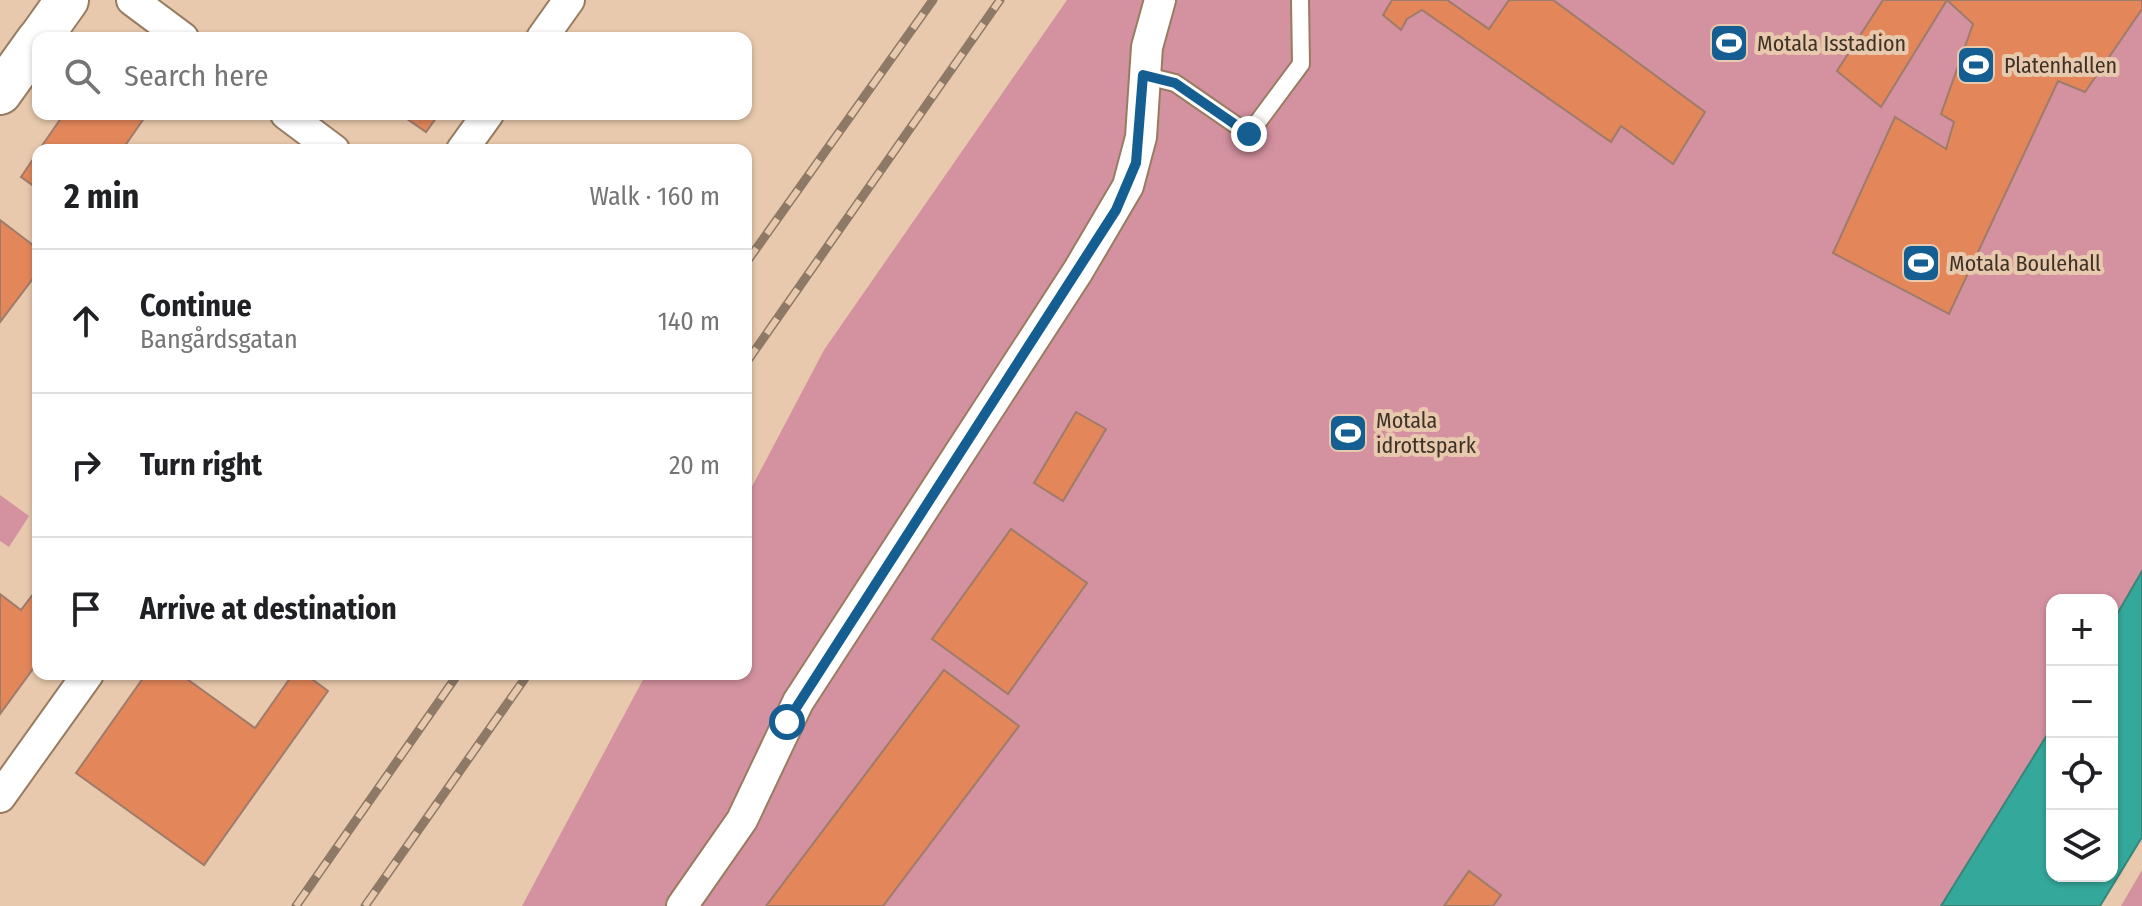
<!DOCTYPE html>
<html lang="en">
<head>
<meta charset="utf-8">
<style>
  body { margin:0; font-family:"Fira Sans Condensed",sans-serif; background:#f2f2f2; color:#202124 }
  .controls { position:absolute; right:24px; bottom:24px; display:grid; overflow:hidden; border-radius:16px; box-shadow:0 2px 6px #0004 }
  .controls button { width:72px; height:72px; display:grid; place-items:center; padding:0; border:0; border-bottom:2px solid #e0e0e0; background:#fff; color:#202124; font:40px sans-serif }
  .stop { position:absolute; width:24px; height:24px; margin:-18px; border:6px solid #155e92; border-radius:50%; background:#fff }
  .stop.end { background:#155e92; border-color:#fff; box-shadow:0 2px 8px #0008 }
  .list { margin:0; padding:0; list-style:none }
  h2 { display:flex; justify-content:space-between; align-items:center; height:104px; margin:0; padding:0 32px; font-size:34px }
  h2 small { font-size:26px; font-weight:400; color:#757577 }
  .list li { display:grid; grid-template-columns:52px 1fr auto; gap:24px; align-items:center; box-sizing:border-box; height:144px; padding:0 32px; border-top:2px solid #e0e0e0 }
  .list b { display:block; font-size:30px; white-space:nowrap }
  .list p { margin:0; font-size:26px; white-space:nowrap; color:#757577 }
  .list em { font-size:26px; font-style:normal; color:#757577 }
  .icon { flex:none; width:44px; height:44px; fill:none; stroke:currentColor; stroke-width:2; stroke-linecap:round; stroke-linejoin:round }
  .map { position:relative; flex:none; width:2142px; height:906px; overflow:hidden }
  .search { position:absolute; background:#fff; box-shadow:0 2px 6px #0004; left:32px; top:32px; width:720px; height:88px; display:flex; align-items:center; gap:20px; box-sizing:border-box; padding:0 28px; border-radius:16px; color:#757577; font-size:30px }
  .panel { position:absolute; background:#fff; box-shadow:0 2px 6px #0004; left:32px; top:144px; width:720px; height:536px; border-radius:16px }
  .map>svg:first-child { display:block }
  .green { fill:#d4919f }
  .water { fill:#35a89c; stroke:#388579; stroke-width:2 }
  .building { fill:#e3875b; stroke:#9f7b6a; stroke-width:2 }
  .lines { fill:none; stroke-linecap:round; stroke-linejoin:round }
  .lane-casing { stroke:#987c62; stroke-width:20 }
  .street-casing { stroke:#987c62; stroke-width:34 }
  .secondary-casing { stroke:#987c62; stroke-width:46 }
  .lane { stroke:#fff; stroke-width:16 }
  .street { stroke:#fff; stroke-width:30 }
  .secondary { stroke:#fff; stroke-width:42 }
  .rail-casing { stroke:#8e7966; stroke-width:9 }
  .rail { stroke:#e8c9ad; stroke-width:6; stroke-dasharray:18; stroke-linecap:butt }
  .route { stroke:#155e92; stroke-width:10 }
  .labels { text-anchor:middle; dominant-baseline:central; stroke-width:8; stroke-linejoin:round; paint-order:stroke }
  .poi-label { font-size:22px; fill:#3e3227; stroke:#e8c9ad; text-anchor:start }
</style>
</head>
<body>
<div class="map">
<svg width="2142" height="906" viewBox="0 0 2142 906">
  <rect width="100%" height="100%" fill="#e8c9ad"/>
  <!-- green -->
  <g class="green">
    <path d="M1067,0H2142V571L2112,623V600H2052V727L1941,906H522L646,674H746V498L824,350Z"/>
    <path d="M0,495L29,516L9,547L0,541Z"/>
    <path d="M2142,870V906H2121Z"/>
  </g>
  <!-- water -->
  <path class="water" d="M2142,571V837L2100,906H1941L2052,727V876H2112V623Z"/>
  <!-- building -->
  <g class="building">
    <path d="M1392,0H1447L1489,29L1509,0H1553L1705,112L1673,164L1621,126L1611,142L1422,10L1407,19L1401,30L1383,15Z"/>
    <path d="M1883,0H2142V9L2085,92L2058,81L1949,314L1833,253L1895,117L1946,149L1954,122L1941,114L1973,24L1947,0L1881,107L1837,71Z"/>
    <path d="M64,114H147L122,150H39Z"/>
    <path d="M400,114H439L426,132Z"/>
    <path d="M38,152V189L21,177Z"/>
    <path d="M0,220L38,249V272L0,322Z"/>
    <path d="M1076,412L1106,429L1063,501L1034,483Z"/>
    <path d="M1011,529L1087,583L1008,694L932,639Z"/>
    <path d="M37,589L38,662L0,714V594L21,610Z"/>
    <path d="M944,670L1019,726L883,906H766Z"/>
    <path d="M146,674H180L255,728L293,674H305L328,691L204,865L76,773Z"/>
    <path d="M1469,871L1501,895L1493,906H1444Z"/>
  </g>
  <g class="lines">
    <defs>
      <path id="lane" d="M1143,75L1175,83L1249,134L1301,64L1300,0"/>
      <g id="street">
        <path d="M132,0L183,38"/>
        <path d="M542,38L569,0"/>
        <path d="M286,114L334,150"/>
        <path d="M462,150L488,114"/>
        <path d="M0,797L88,674"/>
        <path d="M682,906L742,820L798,702L1078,271L1128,186L1141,137L1147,47L1160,0"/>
      </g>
      <g id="secondary">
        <path d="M40,38L67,0"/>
        <path d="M0,93L38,40"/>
      </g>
    </defs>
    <!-- lane casing -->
    <use href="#lane" class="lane-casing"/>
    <!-- street casing -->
    <use href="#street" class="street-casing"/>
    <!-- secondary casing -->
    <use href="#secondary" class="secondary-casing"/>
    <!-- lane -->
    <use href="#lane" class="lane"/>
    <!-- street -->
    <use href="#street" class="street"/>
    <!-- secondary -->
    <use href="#secondary" class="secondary"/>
    <defs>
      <g id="rail">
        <path d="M746,263L933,0"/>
        <path d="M746,363L1000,0"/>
        <path d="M296,906L458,674"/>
        <path d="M365,906L528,674"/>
      </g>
    </defs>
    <!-- rail casing -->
    <use href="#rail" class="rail-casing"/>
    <!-- rail -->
    <use href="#rail" class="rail"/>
  </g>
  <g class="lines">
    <!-- route -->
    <path class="route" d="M787,722L1116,210L1136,163L1143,75L1175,83L1249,134"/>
  </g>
  <!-- icons -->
  <defs>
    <symbol id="stadium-square" viewBox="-11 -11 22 22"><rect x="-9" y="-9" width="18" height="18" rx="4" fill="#155e92" stroke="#e8c9ad"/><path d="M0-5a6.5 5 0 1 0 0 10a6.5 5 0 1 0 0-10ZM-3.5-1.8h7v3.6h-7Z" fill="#fff"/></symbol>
  </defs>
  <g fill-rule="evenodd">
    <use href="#stadium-square" x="1707" y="21" width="44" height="44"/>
    <use href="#stadium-square" x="1954" y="43" width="44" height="44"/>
    <use href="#stadium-square" x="1899" y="241" width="44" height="44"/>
    <use href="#stadium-square" x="1326" y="411" width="44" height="44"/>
  </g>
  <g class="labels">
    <!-- poi labels -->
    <g class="poi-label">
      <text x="1757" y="43">Motala Isstadion</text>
      <text x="2004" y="65">Platenhallen</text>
      <text x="1949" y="263">Motala Boulehall</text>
      <text x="1376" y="420">Motala<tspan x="1376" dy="25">idrottspark</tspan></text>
    </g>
  </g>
</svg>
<div class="controls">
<button>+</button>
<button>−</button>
<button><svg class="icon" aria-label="locate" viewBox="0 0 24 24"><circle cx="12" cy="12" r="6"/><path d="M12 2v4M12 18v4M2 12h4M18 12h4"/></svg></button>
<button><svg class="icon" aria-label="layers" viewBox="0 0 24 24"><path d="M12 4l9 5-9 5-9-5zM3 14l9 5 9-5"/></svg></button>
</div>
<div class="stop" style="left:787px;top:722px"></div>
<div class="stop end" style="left:1249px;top:134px"></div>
<div class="search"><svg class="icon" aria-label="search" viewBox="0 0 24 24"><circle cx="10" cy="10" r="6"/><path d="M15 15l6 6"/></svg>Search here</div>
<section class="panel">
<h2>2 min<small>Walk · 160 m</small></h2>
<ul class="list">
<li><svg class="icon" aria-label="ahead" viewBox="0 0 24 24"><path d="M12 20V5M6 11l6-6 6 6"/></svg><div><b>Continue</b><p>Bangårdsgatan</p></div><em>140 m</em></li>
<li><svg class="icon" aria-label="right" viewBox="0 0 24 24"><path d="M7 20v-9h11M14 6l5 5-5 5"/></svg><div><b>Turn right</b></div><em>20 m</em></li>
<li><svg class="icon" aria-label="arrive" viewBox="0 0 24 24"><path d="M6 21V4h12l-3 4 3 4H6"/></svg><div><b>Arrive at destination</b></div></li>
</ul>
</section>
</div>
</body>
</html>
